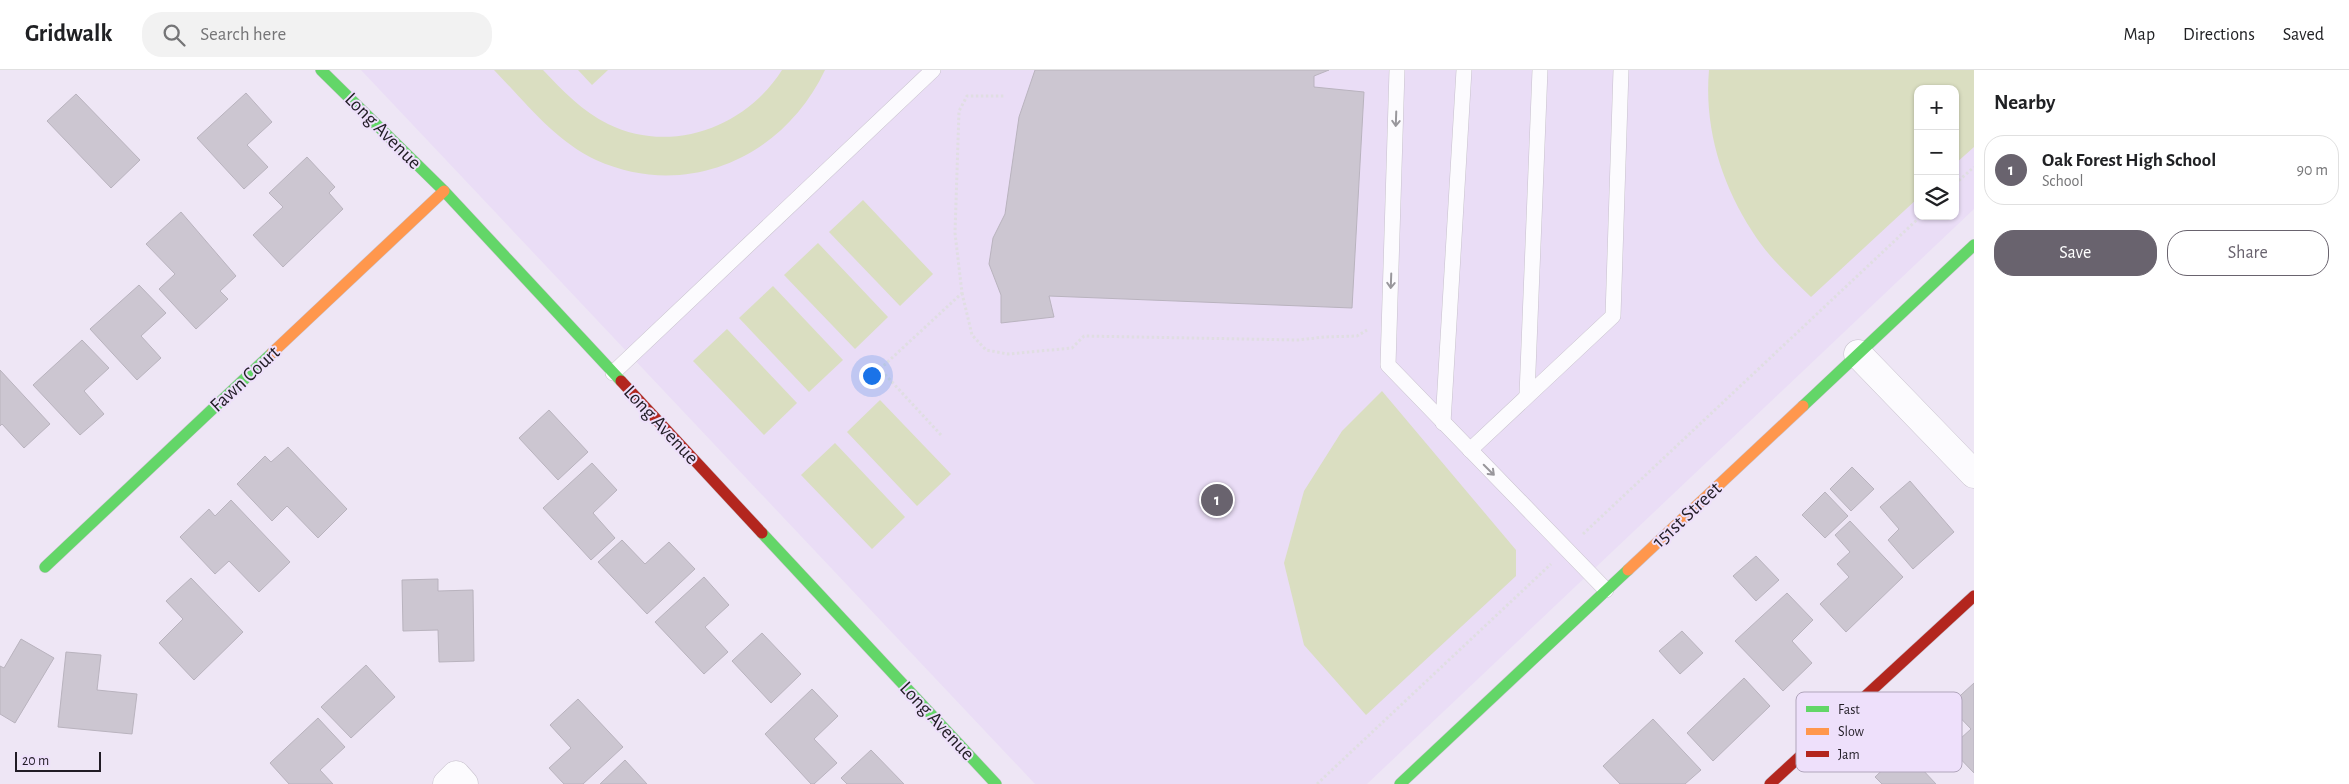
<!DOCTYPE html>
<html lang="en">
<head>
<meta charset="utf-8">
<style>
  body { margin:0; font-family:"Alegreya Sans",sans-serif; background:#f2f2f2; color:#202124 }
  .controls { position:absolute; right:15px; top:15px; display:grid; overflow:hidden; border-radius:10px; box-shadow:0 1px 4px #0004 }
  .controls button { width:45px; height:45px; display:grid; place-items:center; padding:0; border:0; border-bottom:1px solid #e0e0e0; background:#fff; color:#202124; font:25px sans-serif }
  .scale { position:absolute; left:15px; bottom:12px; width:86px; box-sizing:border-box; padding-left:5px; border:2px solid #211c25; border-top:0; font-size:14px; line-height:18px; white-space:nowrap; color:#211c25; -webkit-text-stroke:4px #eee0fb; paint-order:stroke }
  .you { position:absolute; left:871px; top:305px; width:18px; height:18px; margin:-12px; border:4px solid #fff; border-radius:50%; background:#1a73e8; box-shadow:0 0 0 8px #1a73e833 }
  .badge { display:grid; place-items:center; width:32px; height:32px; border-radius:50%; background:#69636e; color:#fff; font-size:16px; font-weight:700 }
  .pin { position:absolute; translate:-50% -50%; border:2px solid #fff; box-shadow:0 1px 5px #0006 }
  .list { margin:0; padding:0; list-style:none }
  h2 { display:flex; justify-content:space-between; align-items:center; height:65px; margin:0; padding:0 20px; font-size:21px }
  h2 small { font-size:16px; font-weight:400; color:#757577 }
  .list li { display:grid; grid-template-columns:32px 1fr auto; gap:15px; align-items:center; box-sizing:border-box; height:70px; margin:0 10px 10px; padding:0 10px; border:1px solid #e0e0e0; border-radius:20px }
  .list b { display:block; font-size:19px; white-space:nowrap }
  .list p { margin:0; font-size:16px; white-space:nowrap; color:#757577 }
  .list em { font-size:16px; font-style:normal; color:#757577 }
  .actions { display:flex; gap:10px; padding:15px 20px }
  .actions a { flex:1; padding:11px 0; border:1px solid #69636e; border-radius:20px; text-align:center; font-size:18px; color:#69636e }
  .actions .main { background:#69636e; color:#fff }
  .icon { flex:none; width:28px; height:28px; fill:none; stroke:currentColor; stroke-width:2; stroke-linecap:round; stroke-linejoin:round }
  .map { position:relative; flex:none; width:1974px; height:714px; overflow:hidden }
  header { display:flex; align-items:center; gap:30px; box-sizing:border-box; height:70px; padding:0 25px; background:#fff; border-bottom:1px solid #e0e0e0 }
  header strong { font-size:24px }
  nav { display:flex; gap:28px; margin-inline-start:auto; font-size:18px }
  .search { width:350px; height:45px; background:#f2f2f2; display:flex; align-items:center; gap:12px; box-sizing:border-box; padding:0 18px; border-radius:20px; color:#757577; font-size:19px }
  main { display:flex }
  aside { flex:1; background:#fff }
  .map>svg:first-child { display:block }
  .built { fill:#eaddf6; fill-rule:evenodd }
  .green { fill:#dadec1 }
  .building { fill:#ccc6d1; stroke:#b9b3be }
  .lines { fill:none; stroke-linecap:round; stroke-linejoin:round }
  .lane-casing { stroke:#c7c1cc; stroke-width:16 }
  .street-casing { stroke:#c7c1cc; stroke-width:29 }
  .fast-casing { stroke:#c7c1cc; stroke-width:12 }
  .slow-casing { stroke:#c7c1cc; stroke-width:12 }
  .jam-casing { stroke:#c7c1cc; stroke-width:12 }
  .path { stroke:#e0dee2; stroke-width:3; stroke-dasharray:2.5 2.5; stroke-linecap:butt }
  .lane { stroke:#fcfbfe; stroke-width:15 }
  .street { stroke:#fcfbfe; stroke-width:28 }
  .fast { stroke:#63d668; stroke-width:11 }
  .slow { stroke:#ff974d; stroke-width:11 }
  .jam { stroke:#b3261e; stroke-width:11 }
  .oneway { stroke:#99979c }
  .labels { text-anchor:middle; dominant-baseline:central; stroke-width:4; stroke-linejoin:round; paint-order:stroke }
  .street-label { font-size:20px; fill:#211c25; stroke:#eee0fb }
  .key { fill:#eee0fb; stroke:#b0a5bb; stroke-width:1 }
  .key-label { font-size:14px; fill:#211c25 }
</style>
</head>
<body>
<header>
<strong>Gridwalk</strong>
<div class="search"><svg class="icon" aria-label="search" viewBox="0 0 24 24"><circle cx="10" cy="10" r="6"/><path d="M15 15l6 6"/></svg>Search here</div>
<nav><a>Map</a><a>Directions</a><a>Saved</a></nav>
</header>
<main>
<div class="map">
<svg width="1974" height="714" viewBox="0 0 1974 714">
  <rect width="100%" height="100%" fill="#eee6f5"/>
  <!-- built -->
  <path class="built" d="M361,0H1974V139L1367,714H1035ZM1918,19H1955V146H1918Z"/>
  <!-- green -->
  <g class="green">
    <path d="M494,0H543C562,20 583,42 608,54C671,85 746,57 782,0H825C784,87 687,131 596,90C555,71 525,32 494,0Z"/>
    <path d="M578,0H608L592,15Z"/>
    <path d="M1709,0H1974V77L1955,94V19H1918V128L1811,227C1790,206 1767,186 1752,161C1721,113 1704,57 1709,0Z"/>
    <path d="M863,130L933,204L900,236L829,162Z"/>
    <path d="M818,173L888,247L855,279L784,205Z"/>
    <path d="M773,216L843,290L809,322L739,248Z"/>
    <path d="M727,259L797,333L764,365L693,291Z"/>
    <path d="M1382,321L1516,480V506L1366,645L1304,575L1284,493L1304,421L1342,361Z"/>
    <path d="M880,330L951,404L917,436L847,362Z"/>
    <path d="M835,373L905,447L872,479L801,405Z"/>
  </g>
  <!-- building -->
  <g class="building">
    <path d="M1035,0H1329L1314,6V17L1364,22L1352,238L1049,226L1054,247L1001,253V225L989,194L993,168L1005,144L1019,47Z"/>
    <path d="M246,23L272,52L247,75L268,97L244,119L197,68Z"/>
    <path d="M76,24L140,90L111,118L47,51Z"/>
    <path d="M307,87L335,117L329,123L343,139L283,197L253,165L283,137L269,123Z"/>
    <path d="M181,142L236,206L220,221L228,229L196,259L159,219L175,204L146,174Z"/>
    <path d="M139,215L166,243L141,266L161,288L137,310L90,259Z"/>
    <path d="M82,270L109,298L84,321L104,344L80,365L33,315Z"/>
    <path d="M0,300L50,354L24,378L2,354L0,356Z"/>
    <path d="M549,340L588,382L558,410L519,368Z"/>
    <path d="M288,377L347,439L318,468L287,436L272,451L237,414L265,386L271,392Z"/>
    <path d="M592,393L617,420L593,443L615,468L591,490L543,438Z"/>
    <path d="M1852,397L1874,419L1851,441L1830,419Z"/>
    <path d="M1910,411L1954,462L1913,499L1888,470L1899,459L1880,437Z"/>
    <path d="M1825,422L1848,446L1825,468L1802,445Z"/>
    <path d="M231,430L290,492L259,522L229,491L215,504L180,467L209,439L215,446Z"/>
    <path d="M1850,451L1903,507L1846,562L1820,534L1849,507L1837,494L1850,482L1835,465Z"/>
    <path d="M622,470L645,494L669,472L695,499L647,544L598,492Z"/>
    <path d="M1756,486L1779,510L1756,531L1733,506Z"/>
    <path d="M704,507L729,535L705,557L728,582L704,604L655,552Z"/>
    <path d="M191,508L243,562L194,610L159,573L183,549L166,531Z"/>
    <path d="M438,509V521L473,520L474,591L439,592L438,560L403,561L402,510Z"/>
    <path d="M1787,523L1813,550L1792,571L1812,593L1783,621L1735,571Z"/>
    <path d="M1682,561L1703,583L1680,604L1659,581Z"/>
    <path d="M762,563L801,604L771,633L732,591Z"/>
    <path d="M21,569L54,588L15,653L0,644V596L4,598Z"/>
    <path d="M66,582L101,585L97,620L137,624L132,664L58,657Z"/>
    <path d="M366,595L395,627L351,668L321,637Z"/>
    <path d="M1744,608L1770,636L1713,691L1687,663Z"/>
    <path d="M1974,613V703L1950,678L1971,659L1949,636Z"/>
    <path d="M812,619L838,646L814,669L837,693L814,714H811L765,664Z"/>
    <path d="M578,629L623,677L583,714H564L549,698L571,678L550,655Z"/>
    <path d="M318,648L345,677L320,700L333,714H289L270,693Z"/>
    <path d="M1653,649L1701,700L1685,714H1620L1603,696Z"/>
    <path d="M1915,669L1933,688L1921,698L1936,714H1882L1875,707Z"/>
    <path d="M871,680L904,714H847L841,708Z"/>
    <path d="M625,690L647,714H600Z"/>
  </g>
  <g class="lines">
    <defs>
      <g id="lane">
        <path d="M1397,0L1388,295L1606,520"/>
        <path d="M613,303L933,0"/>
        <path d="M1527,325L1540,0"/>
        <path d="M1443,353L1464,0"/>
        <path d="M1470,380L1613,246L1621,0"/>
      </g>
      <g id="street">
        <path d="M1858,284L1974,404"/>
        <path d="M447,714L456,705L464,714"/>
      </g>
      <g id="fast">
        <path d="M321,0L444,121L621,311"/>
        <path d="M1803,336L1974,175"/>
        <path d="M762,463L996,714"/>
        <path d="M45,497L272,283"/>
        <path d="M1400,714L1628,500"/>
      </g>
      <g id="slow">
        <path d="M272,283L444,121"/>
        <path d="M1628,500L1803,336"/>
      </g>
      <g id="jam">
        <path d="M621,311L762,463"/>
        <path d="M1770,714L1974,526"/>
      </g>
    </defs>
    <!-- lane casing -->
    <use href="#lane" class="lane-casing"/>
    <!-- street casing -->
    <use href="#street" class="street-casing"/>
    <!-- fast casing -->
    <use href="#fast" class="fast-casing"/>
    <!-- slow casing -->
    <use href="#slow" class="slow-casing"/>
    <!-- jam casing -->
    <use href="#jam" class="jam-casing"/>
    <!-- path -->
    <g class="path">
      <path d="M1955,114L1974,97"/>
      <path d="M962,223L972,265L986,280L1008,284L1072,278L1084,266L1298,270L1324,267L1357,266L1367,260"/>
      <path d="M941,365L880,299L962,223L955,163L959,41L967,26H1005"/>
      <path d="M1583,464L1921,146"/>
      <path d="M1317,714L1551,494"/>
    </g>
    <!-- lane -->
    <use href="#lane" class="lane"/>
    <!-- street -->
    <use href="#street" class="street"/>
    <!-- fast -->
    <use href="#fast" class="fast"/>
    <!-- slow -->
    <use href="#slow" class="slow"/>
    <!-- jam -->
    <use href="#jam" class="jam"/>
  </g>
  <!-- one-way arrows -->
  <defs><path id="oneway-shaft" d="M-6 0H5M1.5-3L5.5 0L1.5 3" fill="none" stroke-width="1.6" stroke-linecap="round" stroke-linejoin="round" transform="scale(1.25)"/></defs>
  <g class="oneway">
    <use href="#oneway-shaft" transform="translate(1396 49) rotate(92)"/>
    <use href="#oneway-shaft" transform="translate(1391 211) rotate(92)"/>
    <use href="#oneway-shaft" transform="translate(1489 400) rotate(45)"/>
  </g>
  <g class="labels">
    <!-- street labels -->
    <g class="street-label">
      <text transform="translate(383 61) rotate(45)">Long Avenue</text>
      <text transform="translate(245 309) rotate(-43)">Fawn Court</text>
      <text transform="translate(661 355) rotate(47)">Long Avenue</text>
      <text transform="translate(1687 445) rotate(-43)">151st Street</text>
      <text transform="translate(937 651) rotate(47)">Long Avenue</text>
    </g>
  </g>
  <!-- legend -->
  <rect x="1796" y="622" width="166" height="80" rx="8" class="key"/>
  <rect x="1806" y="636" width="23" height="6" fill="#63d668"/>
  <rect x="1806" y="658" width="23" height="7" fill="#ff974d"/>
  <rect x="1806" y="681" width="23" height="6" fill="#b3261e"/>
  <g class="key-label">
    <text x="1838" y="644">Fast</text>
    <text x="1838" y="666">Slow</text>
    <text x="1838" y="689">Jam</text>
  </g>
</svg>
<div class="controls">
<button>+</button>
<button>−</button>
<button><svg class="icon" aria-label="layers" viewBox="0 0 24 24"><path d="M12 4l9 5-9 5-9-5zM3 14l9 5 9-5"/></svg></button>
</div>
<div class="scale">20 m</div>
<div class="you"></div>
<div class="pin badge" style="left:1217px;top:430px">1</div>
</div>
<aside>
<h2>Nearby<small></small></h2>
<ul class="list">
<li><span class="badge">1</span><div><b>Oak Forest High School</b><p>School</p></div><em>90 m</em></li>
</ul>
<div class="actions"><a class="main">Save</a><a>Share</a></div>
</aside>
</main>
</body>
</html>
